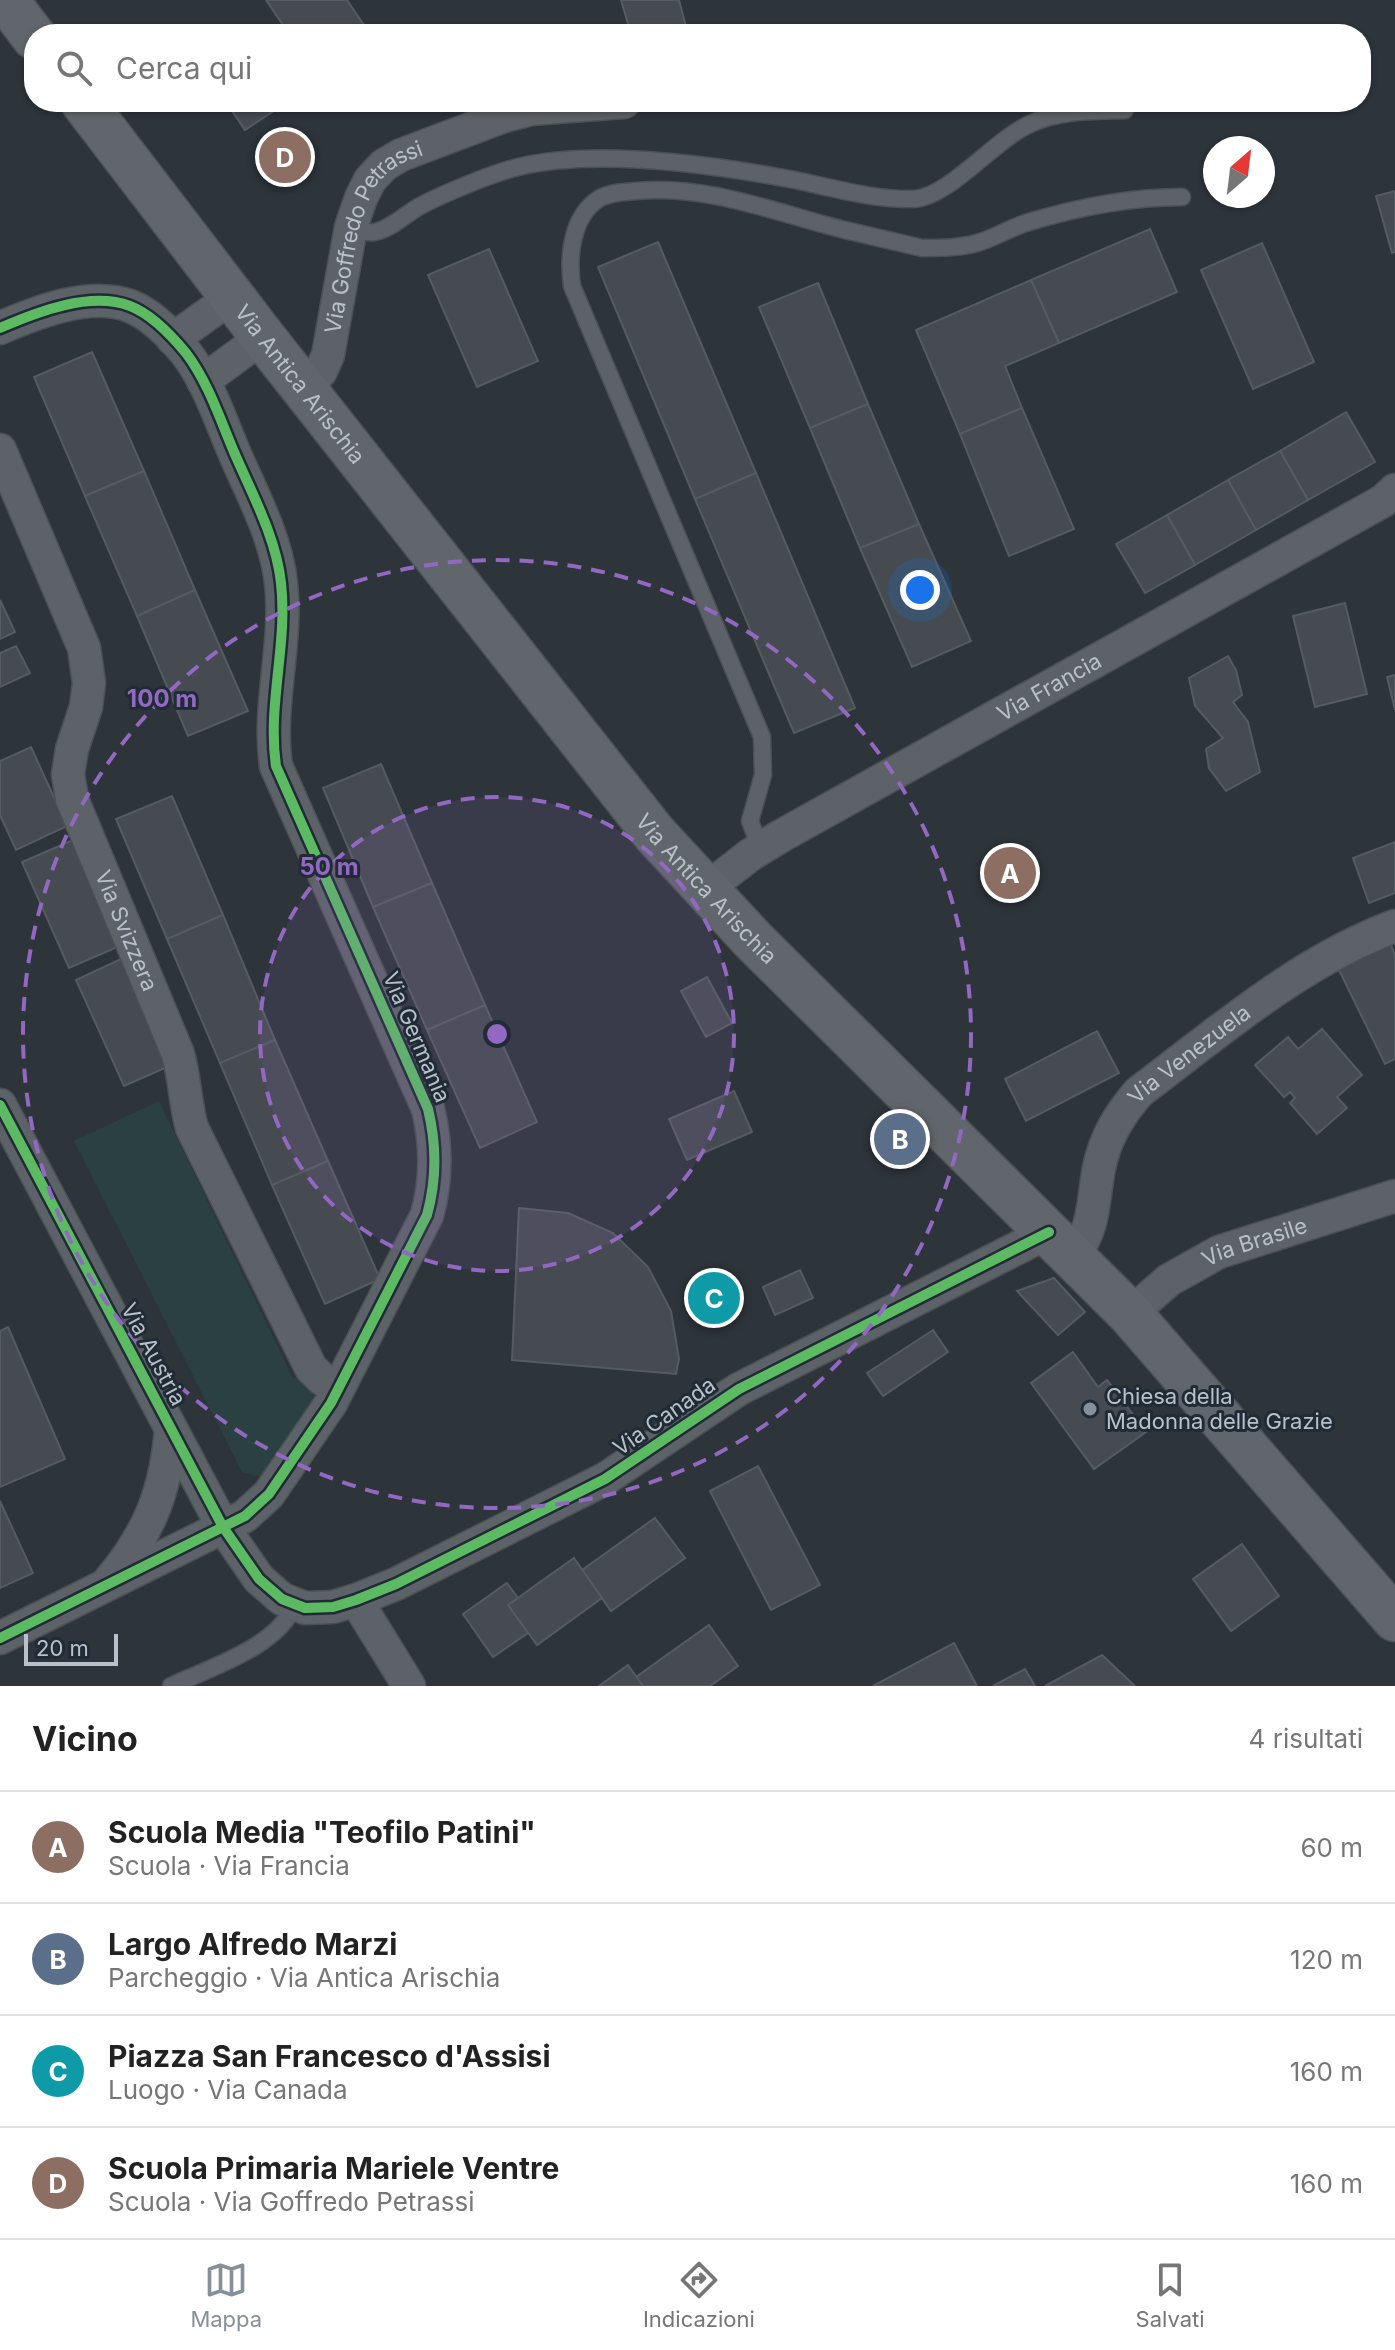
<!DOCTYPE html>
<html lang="it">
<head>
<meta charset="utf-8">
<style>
  body { margin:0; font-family:Inter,sans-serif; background:#f6f6f6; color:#222 }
  .compass { position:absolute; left:1203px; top:136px; width:72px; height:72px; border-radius:50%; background:#fff; box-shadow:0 2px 6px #0004; rotate:28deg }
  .scale { position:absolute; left:24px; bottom:20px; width:94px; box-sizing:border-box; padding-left:8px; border:4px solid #b8c1ca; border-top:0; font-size:22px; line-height:28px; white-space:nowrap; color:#b8c1ca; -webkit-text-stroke:6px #202b35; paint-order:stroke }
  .you { position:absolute; left:920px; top:590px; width:28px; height:28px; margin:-20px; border:6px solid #fff; border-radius:50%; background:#1a73e8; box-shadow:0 0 0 12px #1a73e833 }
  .badge { display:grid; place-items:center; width:52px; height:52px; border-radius:50%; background:#879098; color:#fff; font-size:26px; font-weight:700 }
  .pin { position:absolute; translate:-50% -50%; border:4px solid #fff; box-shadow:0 2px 8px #0006 }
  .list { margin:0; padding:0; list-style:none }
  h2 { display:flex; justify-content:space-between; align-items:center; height:104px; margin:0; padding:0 32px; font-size:34px }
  h2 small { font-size:26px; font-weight:400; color:#767676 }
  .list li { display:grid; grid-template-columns:52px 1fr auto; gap:24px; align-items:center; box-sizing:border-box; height:112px; padding:0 32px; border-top:2px solid #e0e0e0 }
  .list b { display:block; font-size:30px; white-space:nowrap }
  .list p { margin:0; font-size:26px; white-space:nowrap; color:#767676 }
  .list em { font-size:26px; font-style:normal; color:#767676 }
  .icon { flex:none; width:44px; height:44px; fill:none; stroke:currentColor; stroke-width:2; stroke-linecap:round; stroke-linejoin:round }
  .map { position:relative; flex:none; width:1395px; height:1686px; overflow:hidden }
  .search { position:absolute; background:#fff; box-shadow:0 2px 6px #0004; left:24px; right:24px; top:24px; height:88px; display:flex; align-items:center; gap:20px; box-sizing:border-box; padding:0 28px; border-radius:32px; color:#767676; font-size:30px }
  .sheet { height:552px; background:#fff }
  nav { display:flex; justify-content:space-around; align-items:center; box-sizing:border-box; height:112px; border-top:2px solid #e0e0e0; background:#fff; font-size:22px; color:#767676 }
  nav a { display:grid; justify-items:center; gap:4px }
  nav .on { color:#879098 }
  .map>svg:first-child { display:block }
  .green { fill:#2a4041 }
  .building { fill:#454b50; stroke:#555c61; stroke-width:2 }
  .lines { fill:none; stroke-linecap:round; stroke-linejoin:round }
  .lane-casing { stroke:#4b5054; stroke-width:19 }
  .street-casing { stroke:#4b5054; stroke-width:35 }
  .secondary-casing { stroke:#4b5054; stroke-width:47 }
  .lane { stroke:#5d6268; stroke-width:16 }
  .street { stroke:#5d6268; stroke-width:32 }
  .secondary { stroke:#61666c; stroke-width:44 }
  .cycleway-casing { stroke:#202b35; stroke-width:15 }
  .cycleway { stroke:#5cba63; stroke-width:10 }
  .ring { fill:none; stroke:#9368c3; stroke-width:4; stroke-dasharray:14 10 }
  .poi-dot { fill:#879098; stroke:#202b35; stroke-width:3 }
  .labels { text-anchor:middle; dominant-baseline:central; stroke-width:6; stroke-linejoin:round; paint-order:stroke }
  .street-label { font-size:22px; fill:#b8c1ca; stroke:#202b35 }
  .poi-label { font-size:22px; fill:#b8c1ca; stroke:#202b35; text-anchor:start }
  .centre { fill:#9368c3; stroke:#202b35; stroke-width:4 }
  .ring-label { font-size:24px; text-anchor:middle; font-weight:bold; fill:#9368c3; stroke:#202b35; stroke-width:6; stroke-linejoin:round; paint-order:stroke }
</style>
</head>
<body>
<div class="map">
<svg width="1395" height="1686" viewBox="0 0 1395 1686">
  <rect width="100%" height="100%" fill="#2d343a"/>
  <!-- green -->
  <path class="green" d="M159,1101L293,1378L303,1375L318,1406L279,1482L242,1472L74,1141Z"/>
  <!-- building -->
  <g class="building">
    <path d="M266,0H347L370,34H289Z"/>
    <path d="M621,0H679L686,27L660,34H631Z"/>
    <path d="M226,102H287L245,130Z"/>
    <path d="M1395,191V252L1392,253L1376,196Z"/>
    <path d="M1150,229L1177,292L1059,343L1031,280Z"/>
    <path d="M658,242L756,473L695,499L598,267Z"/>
    <path d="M1262,243L1314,362L1253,389L1201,270Z"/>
    <path d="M489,249L538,361L477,387L428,275Z"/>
    <path d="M1031,280L1059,343L1005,366L1022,408L960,434L916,330Z"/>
    <path d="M818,283L868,404L810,428L759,307Z"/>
    <path d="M92,352L144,471L85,496L34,377Z"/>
    <path d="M868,404L919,524L860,548L810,428Z"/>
    <path d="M1022,408L1074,529L1009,556L960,434Z"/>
    <path d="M1346,412L1375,462L1308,500L1280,451Z"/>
    <path d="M1280,451L1308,500L1256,530L1228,480Z"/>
    <path d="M144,471L195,590L137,616L85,496Z"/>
    <path d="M756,473L855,708L794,733L695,499Z"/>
    <path d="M1228,480L1256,530L1195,565L1167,515Z"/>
    <path d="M1167,515L1195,565L1145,593L1116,544Z"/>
    <path d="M919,524L971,641L912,667L860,548Z"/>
    <path d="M195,590L248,711L188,736L137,616Z"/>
    <path d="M0,600L15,632L0,639Z"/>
    <path d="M1345,603L1367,694L1315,707L1293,616Z"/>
    <path d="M16,646L30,673L0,687V653Z"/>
    <path d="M1228,656L1236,670L1242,695L1233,702L1248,722L1260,772L1226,791L1209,768L1206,749L1223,738L1195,706L1189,678Z"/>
    <path d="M1395,675V710L1387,677Z"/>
    <path d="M31,747L67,826L16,850L0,815V761Z"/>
    <path d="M381,764L432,883L373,907L323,788Z"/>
    <path d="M172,796L223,915L167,939L116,819Z"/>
    <path d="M75,839L122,945L69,968L22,862Z"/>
    <path d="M1395,842V893L1369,903L1353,858Z"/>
    <path d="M432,883L485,1005L427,1030L373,907Z"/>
    <path d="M223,915L275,1040L220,1063L167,939Z"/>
    <path d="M1390,943L1395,955V1059L1385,1064L1338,968Z"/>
    <path d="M123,958L172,1065L124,1086L76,980Z"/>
    <path d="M707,977L732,1023L706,1037L681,991Z"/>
    <path d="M485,1005L537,1122L480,1148L427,1030Z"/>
    <path d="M1322,1029L1362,1075L1337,1097L1347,1108L1317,1134L1290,1103L1295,1098L1290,1092L1284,1097L1255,1065L1288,1037L1298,1049Z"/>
    <path d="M1097,1031L1119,1073L1026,1121L1005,1079Z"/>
    <path d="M275,1040L328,1161L272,1185L220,1063Z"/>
    <path d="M734,1091L752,1132L687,1160L669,1119Z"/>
    <path d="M328,1161L380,1279L325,1304L272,1185Z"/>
    <path d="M519,1208L568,1213L613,1233L648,1267L671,1311L679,1359L676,1374L512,1360Z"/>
    <path d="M800,1270L813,1298L775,1315L763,1287Z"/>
    <path d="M1054,1278L1085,1312L1058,1335L1017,1291Z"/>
    <path d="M8,1327L65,1459L0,1487V1331Z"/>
    <path d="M933,1330L948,1352L883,1396L867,1373Z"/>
    <path d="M1073,1352L1098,1387L1107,1380L1146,1432L1094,1469L1031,1383Z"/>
    <path d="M758,1466L820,1585L771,1610L710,1491Z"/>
    <path d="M0,1501L33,1573L0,1588Z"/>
    <path d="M655,1518L685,1558L611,1611L582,1570Z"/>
    <path d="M1242,1544L1279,1596L1231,1631L1193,1579Z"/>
    <path d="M574,1558L602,1598L537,1645L508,1605Z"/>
    <path d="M507,1583L518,1598L508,1605L528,1633L493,1657L463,1614Z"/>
    <path d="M709,1625L738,1666L710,1686H643L636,1677Z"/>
    <path d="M954,1643L977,1686H873Z"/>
    <path d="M1102,1655L1135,1686H1045Z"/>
    <path d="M628,1665L643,1686H599Z"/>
    <path d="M1025,1669L1035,1686H993Z"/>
  </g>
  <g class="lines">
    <defs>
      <g id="lane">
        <path d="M351,227C359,230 366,233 375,232C392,229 406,213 422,205C445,193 493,173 518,167C597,148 715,165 795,180C833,188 875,200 914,199C949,197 994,140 1030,124C1059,110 1094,111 1125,110"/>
        <path d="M760,848L750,821L763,775L762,737L572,286C568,257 571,216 600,198C611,192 624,192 636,191C708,184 776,213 845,230C870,236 896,242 922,248C941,248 959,248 977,243C995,238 1011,227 1029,222C1079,207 1130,197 1182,197"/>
        <path d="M171,1686C209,1668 278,1647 294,1605"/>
      </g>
      <g id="street">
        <path d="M0,328C37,312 90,291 130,306C151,314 172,336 186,353C208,382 220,419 234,452C252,494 276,537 281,583C288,644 267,705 276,766L428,1109C437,1146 437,1179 427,1215L331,1403L269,1494L245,1516L0,1638"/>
        <path d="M173,339L232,297"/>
        <path d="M203,381L263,337"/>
        <path id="s1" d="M305,389L321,371L328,355L351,227L361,198L370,180L384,165L401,155L504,116L531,109L624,102"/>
        <path id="s2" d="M0,450L84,648L89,683L86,707L72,749L68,774L72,799L178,1054C185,1079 185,1103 192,1128L311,1368L322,1379L338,1389"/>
        <path id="s3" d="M705,890L750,855L781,836L1383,501L1395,490"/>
        <path d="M0,1105L223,1527L259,1579L282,1599L305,1608L333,1607L356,1600L396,1584L605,1479L739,1389L1049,1232"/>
        <path id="s4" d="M1073,1255C1095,1231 1093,1198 1099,1168C1105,1138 1119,1115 1139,1092C1220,1031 1299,962 1395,926"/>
        <path id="s5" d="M1130,1314L1169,1280L1219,1252L1395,1196"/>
        <path d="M110,1580C150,1532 166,1490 171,1429"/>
        <path d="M356,1600L409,1686"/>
      </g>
      <g id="secondary">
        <path d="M6,0L34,37"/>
        <path id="s6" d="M83,102L263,337L654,833L753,940L1130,1314L1395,1619"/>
      </g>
    </defs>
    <!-- lane casing -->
    <use href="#lane" class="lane-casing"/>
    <!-- street casing -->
    <use href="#street" class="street-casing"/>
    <!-- secondary casing -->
    <use href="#secondary" class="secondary-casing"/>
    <!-- lane -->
    <use href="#lane" class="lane"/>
    <!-- street -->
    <use href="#street" class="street"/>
    <!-- secondary -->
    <use href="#secondary" class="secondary"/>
    <defs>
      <g id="cycleway">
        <path d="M0,328C37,312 90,291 130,306C151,314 172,336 186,353C208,382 220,419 234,452C252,494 276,537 281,583C288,644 267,705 276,766L428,1109C437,1146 437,1179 427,1215L331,1403L269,1494L245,1516L0,1638"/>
        <path d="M0,1105L223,1527L259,1579L282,1599L305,1608L333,1607L356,1600L396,1584L605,1479L739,1389L1049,1232"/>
      </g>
    </defs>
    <!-- cycleway casing -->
    <use href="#cycleway" class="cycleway-casing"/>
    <!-- cycleway -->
    <use href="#cycleway" class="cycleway"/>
  </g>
  <!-- distance rings -->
  <circle cx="497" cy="1034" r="237" fill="#9368c3" fill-opacity=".12"/>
  <g class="ring">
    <circle cx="497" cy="1034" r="237"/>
    <circle cx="497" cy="1034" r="474"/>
  </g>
  <!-- markers -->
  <circle class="poi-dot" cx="1090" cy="1409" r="8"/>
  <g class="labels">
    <!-- street labels -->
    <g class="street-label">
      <text stroke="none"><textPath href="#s1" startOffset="174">Via Goffredo Petrassi</textPath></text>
      <text stroke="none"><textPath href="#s6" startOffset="356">Via Antica Arischia</textPath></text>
      <text stroke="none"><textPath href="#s3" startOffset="400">Via Francia</textPath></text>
      <text stroke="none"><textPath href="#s6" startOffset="1004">Via Antica Arischia</textPath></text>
      <text stroke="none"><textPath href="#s2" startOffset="512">Via Svizzera</textPath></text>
      <text transform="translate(417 1037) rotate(67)">Via Germania</text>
      <text stroke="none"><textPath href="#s4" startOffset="242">Via Venezuela</textPath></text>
      <text stroke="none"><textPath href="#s5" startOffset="146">Via Brasile</textPath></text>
      <text transform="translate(154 1354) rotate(62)">Via Austria</text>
      <text transform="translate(664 1416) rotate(-35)">Via Canada</text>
    </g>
    <!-- poi labels -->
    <g class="poi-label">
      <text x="1106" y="1396">Chiesa della<tspan x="1106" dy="25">Madonna delle Grazie</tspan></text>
    </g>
  </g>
  <circle cx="497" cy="1034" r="12" class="centre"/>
  <g class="ring-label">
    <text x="162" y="707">100 m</text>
    <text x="329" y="875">50 m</text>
  </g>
</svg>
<svg class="compass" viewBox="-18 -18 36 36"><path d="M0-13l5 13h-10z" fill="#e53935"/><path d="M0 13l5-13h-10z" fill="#767676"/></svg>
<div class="scale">20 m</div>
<div class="you"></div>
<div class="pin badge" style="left:1010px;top:873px;background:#8d6e63">A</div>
<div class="pin badge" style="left:900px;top:1139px;background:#5c6f8a">B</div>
<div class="pin badge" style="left:714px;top:1298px;background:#0f9aa8">C</div>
<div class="pin badge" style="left:285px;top:157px;background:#8d6e63">D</div>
<div class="search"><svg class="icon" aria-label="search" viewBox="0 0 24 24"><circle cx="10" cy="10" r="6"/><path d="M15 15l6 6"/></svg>Cerca qui</div>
</div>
<section class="sheet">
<h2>Vicino<small>4 risultati</small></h2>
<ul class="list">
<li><span class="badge" style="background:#8d6e63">A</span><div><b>Scuola Media &quot;Teofilo Patini&quot;</b><p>Scuola · Via Francia</p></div><em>60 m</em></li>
<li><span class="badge" style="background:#5c6f8a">B</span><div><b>Largo Alfredo Marzi</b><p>Parcheggio · Via Antica Arischia</p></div><em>120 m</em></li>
<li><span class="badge" style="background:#0f9aa8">C</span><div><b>Piazza San Francesco d'Assisi</b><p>Luogo · Via Canada</p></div><em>160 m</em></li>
<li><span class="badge" style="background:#8d6e63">D</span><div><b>Scuola Primaria Mariele Ventre</b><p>Scuola · Via Goffredo Petrassi</p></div><em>160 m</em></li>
</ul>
</section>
<nav>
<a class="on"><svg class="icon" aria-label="map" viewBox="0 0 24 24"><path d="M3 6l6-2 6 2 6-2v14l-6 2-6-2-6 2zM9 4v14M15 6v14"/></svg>Mappa</a>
<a><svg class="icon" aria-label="directions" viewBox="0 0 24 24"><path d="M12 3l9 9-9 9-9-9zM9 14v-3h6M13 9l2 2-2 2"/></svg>Indicazioni</a>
<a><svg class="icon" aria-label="saved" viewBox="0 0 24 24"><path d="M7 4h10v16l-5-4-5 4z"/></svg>Salvati</a>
</nav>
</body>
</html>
